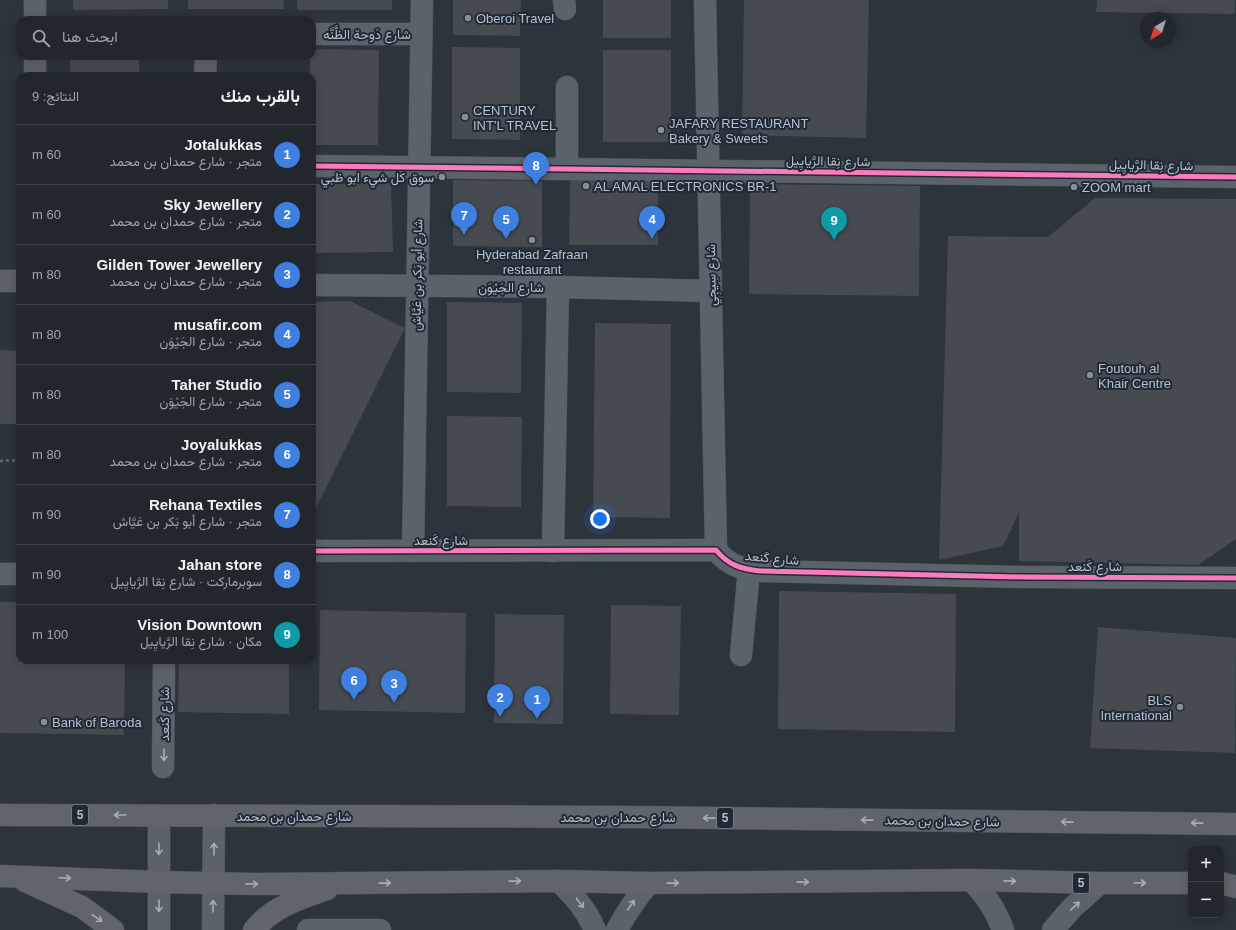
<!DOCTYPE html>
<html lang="ar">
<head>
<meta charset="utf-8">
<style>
  body { margin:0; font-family:Helvetica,Vazirmatn,sans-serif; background:#2d3339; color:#f1f3f6; direction:rtl }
  .controls { position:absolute; right:12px; bottom:12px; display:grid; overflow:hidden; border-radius:8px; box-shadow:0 2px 10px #0003 }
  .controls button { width:36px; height:36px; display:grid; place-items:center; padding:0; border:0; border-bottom:1px solid #3e4449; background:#21272d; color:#f1f3f6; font:20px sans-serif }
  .compass { position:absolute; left:1140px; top:12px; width:36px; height:36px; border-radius:50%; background:#21272d; box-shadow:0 2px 10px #0003; rotate:218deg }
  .you { position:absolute; left:600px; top:519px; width:14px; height:14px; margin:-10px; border:3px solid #fff; border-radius:50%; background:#1a73e8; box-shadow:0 0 0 6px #1a73e833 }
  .badge { display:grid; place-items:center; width:26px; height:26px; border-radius:50%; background:#868f99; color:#fff; font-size:13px; font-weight:700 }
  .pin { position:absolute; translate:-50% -33px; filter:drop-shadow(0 1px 2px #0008) }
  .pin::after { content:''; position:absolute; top:21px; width:14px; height:12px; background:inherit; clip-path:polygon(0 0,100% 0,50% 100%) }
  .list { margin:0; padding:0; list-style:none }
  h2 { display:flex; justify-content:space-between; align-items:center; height:52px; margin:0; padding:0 16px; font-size:17px }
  h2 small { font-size:13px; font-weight:400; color:#a2a5aa }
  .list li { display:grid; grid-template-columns:26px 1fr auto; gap:12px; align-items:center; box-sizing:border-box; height:60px; padding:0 16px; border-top:1px solid #3e4449 }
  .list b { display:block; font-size:15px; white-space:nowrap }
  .list p { margin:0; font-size:13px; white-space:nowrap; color:#a2a5aa }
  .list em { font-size:13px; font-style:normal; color:#a2a5aa }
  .icon { flex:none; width:22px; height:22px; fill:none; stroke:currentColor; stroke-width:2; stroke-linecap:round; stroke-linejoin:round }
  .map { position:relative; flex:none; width:1236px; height:930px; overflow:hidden; direction:ltr }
  .search { position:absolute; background:#21272d; box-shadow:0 2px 10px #0003; left:16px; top:16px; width:300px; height:44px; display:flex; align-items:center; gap:10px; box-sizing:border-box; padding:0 14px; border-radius:12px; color:#a2a5aa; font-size:15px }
  .panel { position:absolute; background:#21272d; box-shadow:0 2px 10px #0003; left:16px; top:72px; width:300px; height:592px; border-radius:12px; direction:rtl }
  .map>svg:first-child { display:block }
  .building { fill:#454b51 }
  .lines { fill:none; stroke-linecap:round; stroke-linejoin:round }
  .minor-casing { stroke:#4a5056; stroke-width:23 }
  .major-casing { stroke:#4a5058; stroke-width:23 }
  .path { stroke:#60666c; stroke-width:2.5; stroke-dasharray:3 3; stroke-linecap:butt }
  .minor { stroke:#5c6269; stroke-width:22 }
  .major { stroke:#5f656a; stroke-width:22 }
  .cycleway-casing { stroke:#1f2a37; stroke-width:8 }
  .cycleway { stroke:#fd7abc; stroke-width:5 }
  .oneway { stroke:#a5adb7 }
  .oneway2 { stroke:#a5aeb8 }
  .poi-dot { fill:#868f99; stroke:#1f2a37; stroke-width:1.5 }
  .labels { text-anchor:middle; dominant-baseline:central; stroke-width:4; stroke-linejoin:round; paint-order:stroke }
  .shield { fill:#1f2a37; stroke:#89939f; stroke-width:1 }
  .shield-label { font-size:12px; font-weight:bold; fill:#b7c0cb }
  .poi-label { font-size:13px; fill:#b7c0cb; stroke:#1f2a37; text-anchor:start }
  .street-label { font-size:13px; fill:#b7c0cb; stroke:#1f2a37 }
</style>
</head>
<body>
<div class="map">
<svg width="1236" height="930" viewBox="0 0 1236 930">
  <rect width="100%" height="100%" fill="#2c343c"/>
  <!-- building -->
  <g class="building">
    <path d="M73,0H168V9L73,10Z"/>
    <path d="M188,0H283L284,9H188Z"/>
    <rect x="297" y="0" width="95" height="10"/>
    <path d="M453,0H521L520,36L453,35Z"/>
    <rect x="603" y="0" width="68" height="38"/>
    <path d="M744,0H869L866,138L742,135Z"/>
    <path d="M1097,0H1235V14L1096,12Z"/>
    <path d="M452,47L520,48V140L452,139Z"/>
    <path d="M312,49L379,50L378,145H312V76H310V56H312Z"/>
    <rect x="603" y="50" width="68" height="92"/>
    <rect x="70" y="56" width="69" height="20"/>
    <path d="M570,179L658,180V245H569Z"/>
    <path d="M453,180L542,181V247L453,246Z"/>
    <path d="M391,183L393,252L312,253V184Z"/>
    <path d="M750,184L920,186L919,296L749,294Z"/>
    <path d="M1095,198L1236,199V539L1198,565L1019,561V513L1003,546L939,560L948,236L1048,237Z"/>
    <path d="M350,301L405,328L312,516V302Z"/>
    <path d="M447,302L522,303L521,393L447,392Z"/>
    <path d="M595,323L671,324L670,518L593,517Z"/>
    <path d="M0,350L20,351V424H0Z"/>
    <path d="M447,416L522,417L521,507L447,506Z"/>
    <path d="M779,591L956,594L955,732L778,729Z"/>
    <path d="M0,602H20V660H125L124,735L0,733Z"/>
    <path d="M611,605L681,606L679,715L610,714Z"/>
    <path d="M320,610L466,613L465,713L319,710Z"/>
    <path d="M495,614L564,615L563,724L494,723Z"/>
    <path d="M1098,627L1236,638L1235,753L1090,748Z"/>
    <path d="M179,660H289V714L178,712Z"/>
  </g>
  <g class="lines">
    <defs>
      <g id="minor">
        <path d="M564,0L565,9"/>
        <path d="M705,0L716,550"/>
        <path d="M35,20V0"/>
        <path d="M312,34H421"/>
        <path d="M35,76V56"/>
        <path d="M205,76L206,56"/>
        <path d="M567,87V169"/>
        <path d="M312,166L1236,177"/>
        <path d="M0,281H20"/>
        <path d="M312,285L558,287L711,291"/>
        <path d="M312,551L716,550C728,565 741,569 760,571L1023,577L1236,578"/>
        <path d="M413,551L422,0"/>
        <path d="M553,551L558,287"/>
        <path d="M0,574H20"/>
        <path d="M741,655L749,570"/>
        <path d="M163,767L164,660"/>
        <path d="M159,816V930"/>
        <path d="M971,880C986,895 996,910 1003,930"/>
        <path d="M559,881C573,895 587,910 595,930"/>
        <path d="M213,930L214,815"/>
        <path d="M308,930H380"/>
        <path d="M617,930C626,913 636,898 649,883"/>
        <path d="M1053,930L1071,909L1100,883"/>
      </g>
      <g id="major">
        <path d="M0,815L629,817L1236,824"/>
        <path d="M0,876L159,882L257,884L559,881L649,883L971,880L1100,883H1191"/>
        <path d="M25,881L82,907L113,930"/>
        <path d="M1221,883L1236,887"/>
        <path d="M254,930C272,907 301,898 327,889"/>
      </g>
    </defs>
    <!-- minor casing -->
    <use href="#minor" class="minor-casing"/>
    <!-- major casing -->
    <use href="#major" class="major-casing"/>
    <!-- path -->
    <path class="path" d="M0,461L11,460L20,462"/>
    <!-- minor -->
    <use href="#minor" class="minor"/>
    <!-- major -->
    <use href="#major" class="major"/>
    <defs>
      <g id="cycleway">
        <path d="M312,166L1236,177"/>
        <path d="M312,551L716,550C728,565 741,569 760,571L1023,577L1236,578"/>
      </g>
    </defs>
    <!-- cycleway casing -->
    <use href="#cycleway" class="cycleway-casing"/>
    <!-- cycleway -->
    <use href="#cycleway" class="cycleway"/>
  </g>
  <!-- one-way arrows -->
  <defs><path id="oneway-shaft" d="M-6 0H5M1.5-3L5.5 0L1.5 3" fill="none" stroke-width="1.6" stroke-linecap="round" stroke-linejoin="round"/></defs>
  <g class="oneway">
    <use href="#oneway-shaft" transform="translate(164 755) rotate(90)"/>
    <use href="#oneway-shaft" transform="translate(159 849) rotate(90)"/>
    <use href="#oneway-shaft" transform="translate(214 849) rotate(-90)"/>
    <use href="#oneway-shaft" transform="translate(580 903) rotate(52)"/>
    <use href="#oneway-shaft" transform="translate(631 905) rotate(-56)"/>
    <use href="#oneway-shaft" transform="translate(159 906) rotate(90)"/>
    <use href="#oneway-shaft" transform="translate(213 906) rotate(-89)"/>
    <use href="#oneway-shaft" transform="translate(1075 906) rotate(-43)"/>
  </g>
  <g class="oneway2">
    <use href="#oneway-shaft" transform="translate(120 815) rotate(-180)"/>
    <use href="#oneway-shaft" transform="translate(709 818) rotate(-179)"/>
    <use href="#oneway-shaft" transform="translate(867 820) rotate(-179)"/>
    <use href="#oneway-shaft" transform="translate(1067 822) rotate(-179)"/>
    <use href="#oneway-shaft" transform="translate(1197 823) rotate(-179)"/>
    <use href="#oneway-shaft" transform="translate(65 878) rotate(2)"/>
    <use href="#oneway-shaft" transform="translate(515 881) rotate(-1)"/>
    <use href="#oneway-shaft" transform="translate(1010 881) rotate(1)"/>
    <use href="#oneway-shaft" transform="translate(803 882) rotate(-1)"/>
    <use href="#oneway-shaft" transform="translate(385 883) rotate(-1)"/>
    <use href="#oneway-shaft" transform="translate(673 883) rotate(-1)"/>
    <use href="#oneway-shaft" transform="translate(1140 883)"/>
    <use href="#oneway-shaft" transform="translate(252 884) rotate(1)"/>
    <use href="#oneway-shaft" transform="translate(97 918) rotate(35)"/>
  </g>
  <!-- markers -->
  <g class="poi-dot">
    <circle cx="468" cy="18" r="4"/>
    <circle cx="465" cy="117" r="4"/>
    <circle cx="661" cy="130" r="4"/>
    <circle cx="442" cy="177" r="4"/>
    <circle cx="586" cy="186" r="4"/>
    <circle cx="1074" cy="187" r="4"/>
    <circle cx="532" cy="240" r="4"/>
    <circle cx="1090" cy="375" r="4"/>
    <circle cx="1180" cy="707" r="4"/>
    <circle cx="44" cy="722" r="4"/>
  </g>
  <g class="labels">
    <!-- shield labels -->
    <g class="shield">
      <rect x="72" y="805" width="16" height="20" rx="3"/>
      <rect x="717" y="808" width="16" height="20" rx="3"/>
      <rect x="1073" y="873" width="16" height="20" rx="3"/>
    </g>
    <g class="shield-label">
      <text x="80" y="815">5</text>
      <text x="725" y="818">5</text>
      <text x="1081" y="883">5</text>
    </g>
    <!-- poi labels -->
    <g class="poi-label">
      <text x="476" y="18">Oberoi Travel</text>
      <text x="473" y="110">CENTURY<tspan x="473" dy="15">INT'L TRAVEL</tspan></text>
      <text x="669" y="123">JAFARY RESTAURANT<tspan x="669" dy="15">Bakery &amp; Sweets</tspan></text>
      <text x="434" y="177" text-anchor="end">سوق كل شيء ابو ظبي</text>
      <text x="594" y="186">AL AMAL ELECTRONICS BR-1</text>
      <text x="1082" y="187">ZOOM mart</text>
      <text x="532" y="254" text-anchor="middle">Hyderabad Zafraan<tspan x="532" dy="15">restaurant</tspan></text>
      <text x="1098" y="368">Foutouh al<tspan x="1098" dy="15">Khair Centre</tspan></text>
      <text x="1172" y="700" text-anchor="end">BLS<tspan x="1172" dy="15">International</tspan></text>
      <text x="52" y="722">Bank of Baroda</text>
    </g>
    <!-- street labels -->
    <g class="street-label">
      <text x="367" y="34">شارع دَوحة الظَّنَّه</text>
      <text transform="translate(828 161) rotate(1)">شارع نِقا الرَّيايِيل</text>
      <text transform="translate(1151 165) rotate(1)">شارع نِقا الرَّيايِيل</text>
      <text transform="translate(417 275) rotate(-89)">شارع أبو بَكر بن عَيَّاش</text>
      <text transform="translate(711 275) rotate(-91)">شارع سِيجِي</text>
      <text x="511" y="287">شارع الجَيْوَن</text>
      <text x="441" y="540">شارع كَنعد</text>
      <text transform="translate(772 558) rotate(5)">شارع كَنعد</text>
      <text x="1095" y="566">شارع كَنعد</text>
      <text transform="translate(164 714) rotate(-90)">شارع كَنعد</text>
      <text x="294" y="816">شارع حمدان بن محمد</text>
      <text x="618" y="817">شارع حمدان بن محمد</text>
      <text transform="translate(942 821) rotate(1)">شارع حمدان بن محمد</text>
    </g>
  </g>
</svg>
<div class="controls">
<button>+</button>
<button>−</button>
</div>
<svg class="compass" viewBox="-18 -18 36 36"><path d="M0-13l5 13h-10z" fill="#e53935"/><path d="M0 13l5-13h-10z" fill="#a2a5aa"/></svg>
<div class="you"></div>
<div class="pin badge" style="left:537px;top:719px;background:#3f7fe0">1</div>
<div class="pin badge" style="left:500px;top:717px;background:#3f7fe0">2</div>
<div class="pin badge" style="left:394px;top:703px;background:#3f7fe0">3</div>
<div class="pin badge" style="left:652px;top:239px;background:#3f7fe0">4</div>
<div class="pin badge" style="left:506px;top:239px;background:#3f7fe0">5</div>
<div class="pin badge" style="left:354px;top:700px;background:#3f7fe0">6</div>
<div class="pin badge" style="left:464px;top:235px;background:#3f7fe0">7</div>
<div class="pin badge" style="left:536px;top:185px;background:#3f7fe0">8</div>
<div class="pin badge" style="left:834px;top:240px;background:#0f9aa8">9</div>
<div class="search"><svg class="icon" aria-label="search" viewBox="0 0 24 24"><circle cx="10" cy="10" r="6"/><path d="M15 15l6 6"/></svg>ابحث هنا</div>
<section class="panel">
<h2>بالقرب منك<small>النتائج: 9</small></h2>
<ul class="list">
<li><span class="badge" style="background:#3f7fe0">1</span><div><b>Jotalukkas</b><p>متجر · شارع حمدان بن محمد</p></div><em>60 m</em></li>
<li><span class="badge" style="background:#3f7fe0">2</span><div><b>Sky Jewellery</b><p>متجر · شارع حمدان بن محمد</p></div><em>60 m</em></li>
<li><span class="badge" style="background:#3f7fe0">3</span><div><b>Gilden Tower Jewellery</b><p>متجر · شارع حمدان بن محمد</p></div><em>80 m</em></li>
<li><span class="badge" style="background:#3f7fe0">4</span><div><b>musafir.com</b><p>متجر · شارع الجَيْوَن</p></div><em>80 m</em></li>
<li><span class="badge" style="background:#3f7fe0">5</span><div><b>Taher Studio</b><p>متجر · شارع الجَيْوَن</p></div><em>80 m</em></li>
<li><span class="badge" style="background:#3f7fe0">6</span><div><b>Joyalukkas</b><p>متجر · شارع حمدان بن محمد</p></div><em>80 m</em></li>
<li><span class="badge" style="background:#3f7fe0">7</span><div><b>Rehana Textiles</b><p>متجر · شارع أبو بَكر بن عَيَّاش</p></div><em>90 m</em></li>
<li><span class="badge" style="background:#3f7fe0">8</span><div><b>Jahan store</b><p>سوبرماركت · شارع نِقا الرَّيايِيل</p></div><em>90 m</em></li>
<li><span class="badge" style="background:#0f9aa8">9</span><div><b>Vision Downtown</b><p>مكان · شارع نِقا الرَّيايِيل</p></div><em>100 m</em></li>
</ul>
</section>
</div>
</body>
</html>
